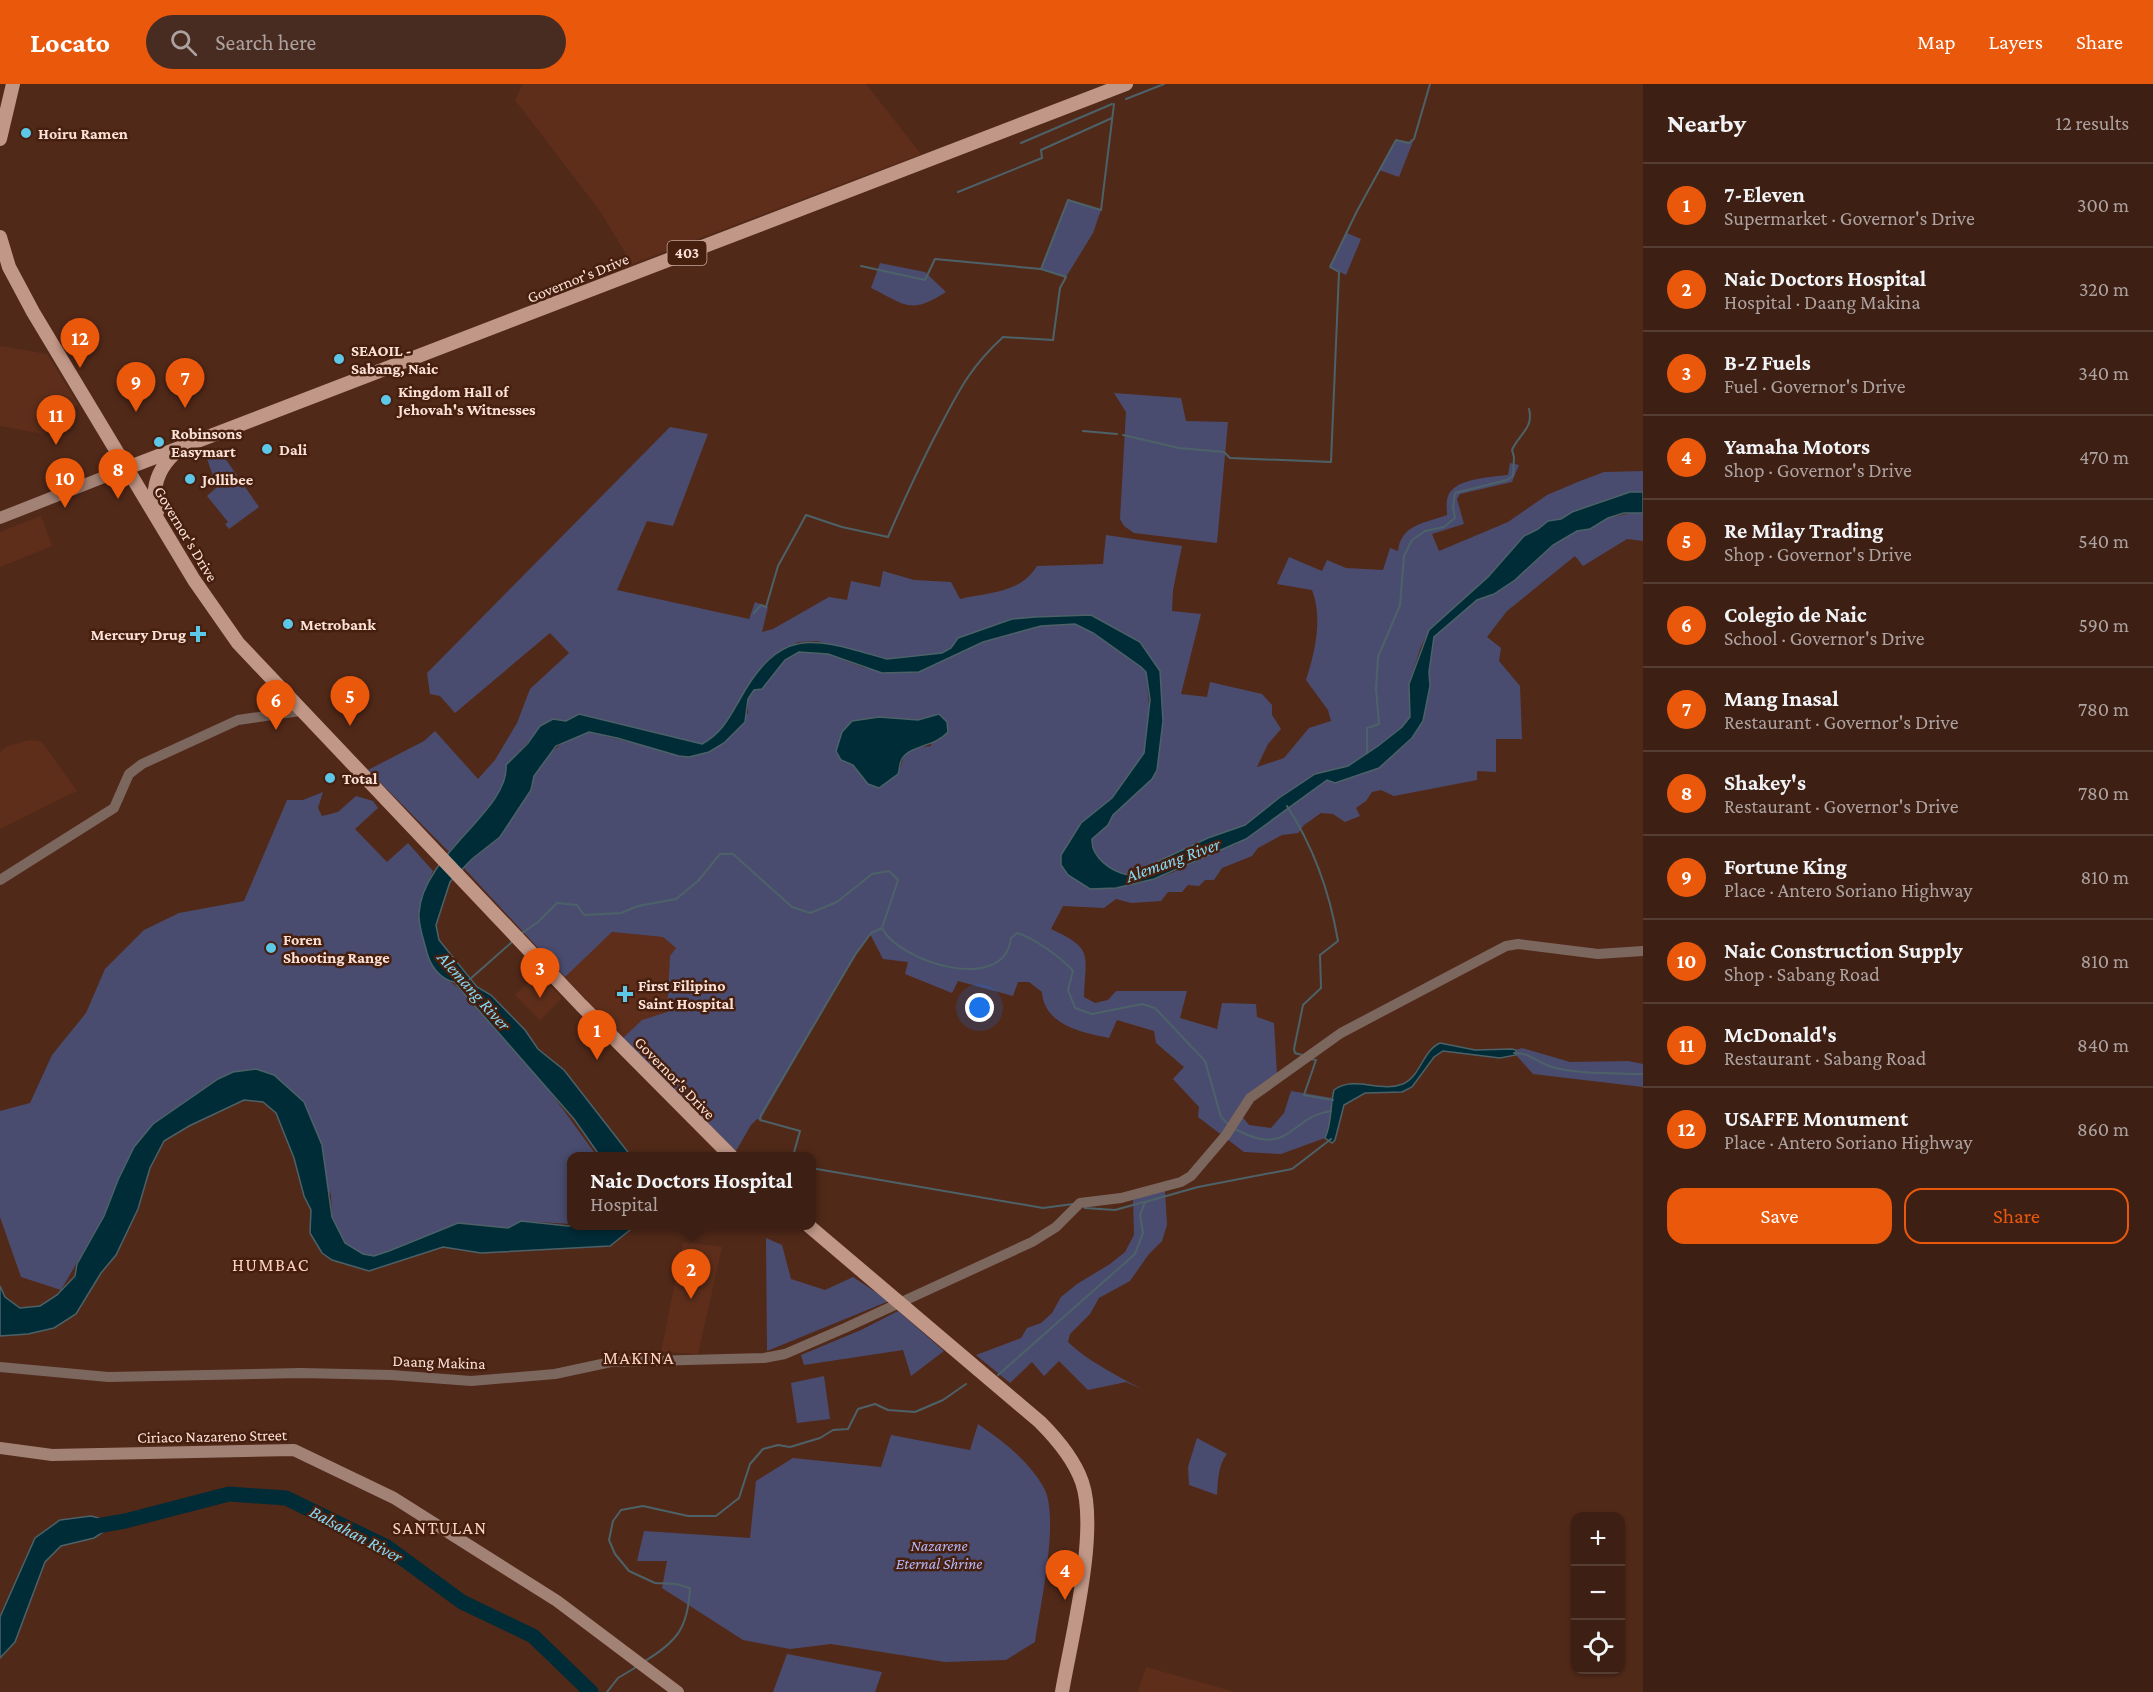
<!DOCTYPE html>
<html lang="en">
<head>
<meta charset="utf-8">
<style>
  body { margin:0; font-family:"Crimson Pro",serif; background:#482c21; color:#f1f3f6 }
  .controls { position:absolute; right:18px; bottom:18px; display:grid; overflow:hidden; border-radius:12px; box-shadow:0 2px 4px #0004 }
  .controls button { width:54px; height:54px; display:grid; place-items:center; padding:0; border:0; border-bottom:2px solid #563d33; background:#3d1f13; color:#f1f3f6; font:30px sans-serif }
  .you { position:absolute; left:980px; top:924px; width:21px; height:21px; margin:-15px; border:4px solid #fff; border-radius:50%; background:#1a73e8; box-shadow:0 0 0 9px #1a73e833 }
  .badge { display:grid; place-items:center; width:39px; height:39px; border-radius:50%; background:#ea580c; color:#fff; font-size:20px; font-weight:700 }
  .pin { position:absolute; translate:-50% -50px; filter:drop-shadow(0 2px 3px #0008) }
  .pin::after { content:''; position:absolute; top:32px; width:21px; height:18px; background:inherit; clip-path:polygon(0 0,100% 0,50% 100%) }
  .popup { position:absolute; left:567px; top:1068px; width:249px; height:78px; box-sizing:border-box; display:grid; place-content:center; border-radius:12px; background:#3d1f13; filter:drop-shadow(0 2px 4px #0005); font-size:20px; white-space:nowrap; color:#ada2a0 }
  .popup b { font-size:22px; color:#f1f3f6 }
  .popup::after { content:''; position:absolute; left:50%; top:100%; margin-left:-12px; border:12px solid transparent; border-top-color:#3d1f13 }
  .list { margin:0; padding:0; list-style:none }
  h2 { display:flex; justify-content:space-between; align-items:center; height:78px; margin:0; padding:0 24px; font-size:26px }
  h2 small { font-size:20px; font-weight:400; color:#ada2a0 }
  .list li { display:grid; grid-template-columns:39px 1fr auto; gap:18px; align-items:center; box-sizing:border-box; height:84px; padding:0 24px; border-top:2px solid #563d33 }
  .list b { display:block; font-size:22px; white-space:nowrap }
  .list p { margin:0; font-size:20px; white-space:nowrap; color:#ada2a0 }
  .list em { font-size:20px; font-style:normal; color:#ada2a0 }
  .actions { display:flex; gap:12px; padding:18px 24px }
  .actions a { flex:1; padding:14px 0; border:2px solid #ea580c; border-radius:18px; text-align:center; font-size:21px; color:#ea580c }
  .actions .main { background:#ea580c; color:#fff }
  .icon { flex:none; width:33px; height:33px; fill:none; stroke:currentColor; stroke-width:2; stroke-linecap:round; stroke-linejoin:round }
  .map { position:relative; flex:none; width:1643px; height:1608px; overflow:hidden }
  header { display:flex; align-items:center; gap:36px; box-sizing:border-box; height:84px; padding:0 30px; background:#ea580c; color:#fff }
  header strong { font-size:28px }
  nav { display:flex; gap:33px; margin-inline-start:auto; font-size:21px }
  .search { width:420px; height:54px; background:#482c21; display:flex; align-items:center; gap:15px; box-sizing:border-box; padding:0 21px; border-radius:33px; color:#ada2a0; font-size:22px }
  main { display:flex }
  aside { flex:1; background:#3d1f13 }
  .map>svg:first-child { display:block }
  .built { fill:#5e2e1b }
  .green { fill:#4a4c6f; fill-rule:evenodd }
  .water { fill:#002c38; stroke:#4c6268; stroke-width:1.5 }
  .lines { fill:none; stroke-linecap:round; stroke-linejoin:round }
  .stream { stroke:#4c6268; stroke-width:2 }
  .river { stroke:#002c38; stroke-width:15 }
  .tertiary { stroke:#7c675f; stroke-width:10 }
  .secondary { stroke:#a38276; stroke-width:12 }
  .primary { stroke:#c19787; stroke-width:14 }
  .poi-dot { fill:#5dc7e8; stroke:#461f0f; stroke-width:2 }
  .labels { text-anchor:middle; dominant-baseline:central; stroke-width:5; stroke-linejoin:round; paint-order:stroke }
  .shield { fill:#461f0f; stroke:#c5a79b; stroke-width:1.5 }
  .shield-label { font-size:15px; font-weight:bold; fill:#fce1d7 }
  .poi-label { font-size:16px; font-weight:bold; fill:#fce1d7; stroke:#461f0f; text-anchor:start }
  .street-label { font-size:16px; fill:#fce1d7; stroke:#461f0f }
  .park-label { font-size:16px; font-style:italic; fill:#b5b9fc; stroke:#461f0f }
  .water-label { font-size:18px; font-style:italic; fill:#83daf7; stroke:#461f0f }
  .neighbourhood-label { font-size:18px; letter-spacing:1.5px; fill:#fcd1c2; stroke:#461f0f }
</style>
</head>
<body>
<header>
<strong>Locato</strong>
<div class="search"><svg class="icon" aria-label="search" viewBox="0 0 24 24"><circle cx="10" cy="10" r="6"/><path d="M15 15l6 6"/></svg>Search here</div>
<nav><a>Map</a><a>Layers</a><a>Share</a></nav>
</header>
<main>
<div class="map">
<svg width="1643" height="1608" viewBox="0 0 1643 1608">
  <rect width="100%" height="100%" fill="#512919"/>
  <!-- built -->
  <g class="built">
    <path d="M523,0H866L921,70L632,180L600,127L515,16Z"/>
    <path d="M0,262L47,270L78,320L44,350L0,342Z"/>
    <path d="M41,432L52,462L0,483V448Z"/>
    <path d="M30,656L42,658L77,707L0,745V668L8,662Z"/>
    <path d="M612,848L663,853L676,864L670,872L667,928L642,936L623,954L565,893Z"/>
    <path d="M538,889L562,914L540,936L515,911Z"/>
    <path d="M683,1158L722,1163L698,1270L661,1268Z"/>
    <path d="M1146,1583L1235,1608H1138Z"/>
  </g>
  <!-- green -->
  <g class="green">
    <path d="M1414,55L1399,93L1379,86L1396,56L1409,58Z"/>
    <path d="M1068,116L1101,126L1093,149L1066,193L1041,185Z"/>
    <path d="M1347,149L1361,155L1346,191L1330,183Z"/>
    <path d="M880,179L925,188L946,208C910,231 906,221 871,204Z"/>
    <path d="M1114,309L1181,314L1186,337L1228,338L1217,459L1134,449L1124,442L1120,435L1126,328Z"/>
    <path d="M670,343L708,350L673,442L647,437L617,506L749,535L755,518L768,523L762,548L773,545L829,513L847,516L851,497L880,503L883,487L914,496L951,498L960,515C988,508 1020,510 1037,482L1103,480L1106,451L1182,462L1173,506L1172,527L1201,530L1181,610L1207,613L1210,598L1262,610L1272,621V631L1281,645L1268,660L1257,683L1284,674L1309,644L1331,637L1328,626L1306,596C1315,568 1323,534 1312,506L1277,500L1289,473L1322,487L1327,476L1346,484L1383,486L1390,464L1398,467C1401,440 1426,439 1447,431C1447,423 1445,414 1451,407C1462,394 1492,393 1508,391L1510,379L1519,381L1512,398L1460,410L1457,415L1464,440L1432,450L1439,467L1508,438L1547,411L1580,397L1604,388L1643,387V408H1630L1572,428L1561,435L1548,437L1538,445L1524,452L1488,493L1429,546L1420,565L1409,600L1410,633L1402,643L1378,662L1348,682L1315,690L1279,714L1245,741L1208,754L1129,791C1111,788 1091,773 1092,754L1108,741L1113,731L1152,695L1157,686L1163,637L1160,588L1140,558L1091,531L1035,533L1012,535L958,554L951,564L942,569L887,575L817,557L798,558L770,574L723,645L702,660L579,630L566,637L553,635L535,650L506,681C509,714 467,744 449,768L368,686L424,657L435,647L478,695L495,676L517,639L530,605L569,569L550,549L455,629L440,612L430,610L427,589Z"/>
    <path d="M220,367L259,423L229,445L225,440L228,438L207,412L217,403L207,375Z"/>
    <path d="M1637,428L1643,429V457L1627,455L1583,482L1575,472L1507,527L1487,553L1501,564L1499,577L1520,602L1522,655H1496V688L1477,687V696L1394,712L1381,706L1372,708L1366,717L1356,724L1360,732L1345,738L1333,730L1321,729L1304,741L1298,749L1282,751L1258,764L1252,772L1222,784L1214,796H1205L1199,802L1188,801L1182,808H1168L1161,817L1131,819L1116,815L1104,824L1063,822L1051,845C1095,865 1085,871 1084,913L1095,919L1108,916L1116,907H1187L1180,934L1217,945L1222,919L1256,920L1257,933L1274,939L1277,990L1237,1026L1249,1041L1271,1044L1284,1029L1291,1007L1332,1014L1330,1045L1325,1054L1281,1070L1244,1068L1198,1033L1199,1023L1173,995L1184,983L1156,959L1154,947L1117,936L1109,954C1083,949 1044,941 1042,908L1029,898H1018L1013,912L958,897L952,909L905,890L908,878L883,875L870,850L855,871L760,1036L757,1035L751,1041L736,1067L623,954L642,936L667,928L670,872L676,864L663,853L612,848L565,893L463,783L500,753L531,706L534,692L547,671L570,654L589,648L689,673L709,668L748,629V615L754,606L762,605L785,576L799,568L828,570L864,584L919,588L983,558L1041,542L1075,540L1093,549L1141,583L1146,588L1150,633L1144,669L1112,714L1090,732L1061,771L1109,804L1154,795L1174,788L1220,764L1235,761L1327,696L1335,698L1379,684L1412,655L1423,637L1430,602L1429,588L1434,553L1477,516L1494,510L1515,496L1553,461L1577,447L1590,445L1608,434ZM939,630L931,662C903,665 906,668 898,690L879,704C849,692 853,665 852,637L879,633L918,636Z"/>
    <path d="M323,708L318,724L322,732L338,728L356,712L373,717L378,724L355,745L387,778L408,759L433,787L425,805L436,887C497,929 553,1012 597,1072H571V1140L521,1137L508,1144L458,1139L371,1177L346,1160L332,1133L331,1111L274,991L254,985L233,988L209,1000L190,1018L155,1039L117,1099L104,1132L61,1206L21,1193L0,1133V1027L30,1019L52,971L86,929L105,885L144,846L179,829L244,817L287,716H303Z"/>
    <path d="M1522,964L1570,978L1628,977L1643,980V1003L1533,990L1516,971V966Z"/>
    <path d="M1165,1107L1167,1141L1162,1157L1149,1170L1130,1197L1099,1214L1090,1230L1070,1250L1068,1258C1086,1276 1121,1294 1144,1306L1126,1298L1088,1306L1059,1277L1044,1292L1032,1278L1010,1299L976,1271L1021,1254L1027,1244L1041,1239L1052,1229L1061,1213L1077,1200L1110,1180L1125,1168L1134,1151L1133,1115Z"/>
    <path d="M766,1154L782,1161L791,1195L825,1206L853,1193L889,1217L767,1267Z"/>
    <path d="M898,1227L944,1267L911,1292L903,1266L804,1281L801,1271L861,1246Z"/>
    <path d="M824,1292L830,1335L797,1339L791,1299Z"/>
    <path d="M978,1340C1002,1356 1030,1378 1044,1404C1060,1434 1040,1522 1035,1558L1006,1576L945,1578L831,1560L790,1565L743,1556L662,1504L667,1477H637L644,1447L750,1454L756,1397L793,1374L881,1383L891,1351L970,1366Z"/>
    <path d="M1197,1354L1227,1370C1218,1381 1218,1397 1217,1411L1189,1401L1188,1383Z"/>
    <path d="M787,1570L882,1588L875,1608H773Z"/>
  </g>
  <!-- water -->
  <g class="water">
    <path d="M1630,408H1643V429H1624L1608,434L1590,445L1577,447L1553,461L1515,496L1494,510L1477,516L1434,553L1429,588L1430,602L1423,637L1412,654L1379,684L1335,699L1327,696L1246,755L1154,795L1116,804L1090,805L1068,791L1061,781V771L1081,739L1112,714L1144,669L1150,616L1146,588L1141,583L1093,549L1075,540L1041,542L983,558L919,588L882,589L828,570L799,568L785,576L762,605L754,606L748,615L745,638L724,659L709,668L689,673L679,672L617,654L589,648L556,662L534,692L531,706L500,753L472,775L450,798L436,841L439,856L477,903L491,911L525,946L538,965L564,986L631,1072H600L574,1035L454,898C439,895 429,880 426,865C423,854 418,840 419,829C422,771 510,726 506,681L528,659L540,642L553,635L566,637L579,630L702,660C722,649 729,634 740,615C782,539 816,555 887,575L942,569L951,564L958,554L1012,535L1035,533L1091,531L1140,558L1160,587L1163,637L1157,686L1152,695L1113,731L1108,741L1092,755C1091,773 1111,788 1129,791L1208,754L1245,741L1279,714L1315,690L1348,682L1378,662L1402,643L1410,633L1409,600L1429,546L1488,493L1524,452L1538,445L1548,437L1561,435L1572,428Z"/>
    <path d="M939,630L947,638L948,648C934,664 907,661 901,677C899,681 900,686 898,690L879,704L868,700L853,681L841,676L836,667L842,648L852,637L879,633L918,636Z"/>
    <path d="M1440,959L1475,966L1512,965L1516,966V971L1500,974L1443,967L1434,973L1412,1003L1402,1008L1365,1009L1344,1021L1335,1056L1332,1059L1325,1054C1332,1040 1330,1022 1334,1006C1355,991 1379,1009 1403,1000C1421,992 1422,967 1440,959Z"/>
    <path d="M256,985L274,991L304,1018L322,1061L332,1133L345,1159L363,1170L374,1172L389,1167L458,1139L508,1144L521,1137L568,1142H635L610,1162L481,1169L443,1163L369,1187L332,1176L322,1169L310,1149L311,1126L304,1112L294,1074L276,1029L263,1018L244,1016L189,1042L164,1057L150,1084L138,1125L116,1171L101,1189L76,1230L54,1244L28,1250L0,1252V1202L5,1213L20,1224L40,1222L57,1211L75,1192L77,1180L104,1132L118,1096L134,1063L153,1040L218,995L233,988Z"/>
    <path d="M91,1432L117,1439L94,1454L61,1462L45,1478L15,1558L0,1574V1533L35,1454L60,1436Z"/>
  </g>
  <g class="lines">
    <!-- stream -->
    <g class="stream">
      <path d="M1126,15L1164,0"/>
      <path d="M1021,59L1112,20"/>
      <path d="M958,108L1042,74L1041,66L1112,34"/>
      <path d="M1041,185L1068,116L1101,126L1114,20"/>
      <path d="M1083,347L1117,350"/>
      <path d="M1123,351L1179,364L1224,368L1230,374L1331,378L1339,188L1330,183L1357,127L1396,56L1409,59L1414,55L1430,0"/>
      <path d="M754,529L761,521L766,523L778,482L806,431L842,443L888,453C902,420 917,388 933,356C956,313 966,287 1003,253L1053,256L1060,204L1066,193L1041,185L935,175L925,196L861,182"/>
      <path d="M1367,669V644L1379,640L1376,605L1378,573L1400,521L1404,472L1412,456L1425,447L1444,443L1455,434L1453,423L1455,409L1507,396L1513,392L1514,373L1512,366C1519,350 1534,344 1529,325"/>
      <path d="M1287,722C1313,762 1330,810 1338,857L1320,871L1321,904L1303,921L1294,965L1295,969L1302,971"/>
      <path d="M522,849L538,838L557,819L577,821L584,831L621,829L638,822L676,815L698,797L720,770H733L792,823L810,829L837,818L872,790L889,787L898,796L882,844C898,877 1004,912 1011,854L1017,849C1033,853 1063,875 1073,887L1068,906L1075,924L1092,930L1142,920L1155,924L1205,977L1221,1033L1228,1040"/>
      <path d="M469,896L512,858"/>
      <path d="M1514,969C1528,968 1537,978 1549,982C1577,991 1614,989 1643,990"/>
      <path d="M1310,975L1316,976L1304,1011L1333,1016"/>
      <path d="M1235,1045C1290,1075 1289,1033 1331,1027"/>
      <path d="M793,1072L800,1047L760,1036L761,1031L855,871L871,849L882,844"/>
      <path d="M811,1084L1043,1124L1073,1120"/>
      <path d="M1085,1124L1115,1126L1144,1118"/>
      <path d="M998,1291L1135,1170L1143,1149L1140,1131L1145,1118L1198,1103L1292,1085L1331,1055"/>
      <path d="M645,1577C678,1557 688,1543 690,1504L676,1500L655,1499L629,1487L615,1470L609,1456L613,1437L621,1426L643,1422L688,1432H716L739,1414L750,1380L763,1365L778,1361L790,1363L820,1354L833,1346L848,1345L858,1325L875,1320L888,1326L915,1328L943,1316L966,1300"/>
      <path d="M607,1608L618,1594L638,1582"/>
    </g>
    <!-- river -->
    <path class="river" d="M97,1442L125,1437L229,1410L286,1414L387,1463L462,1518L533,1552L591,1608"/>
    <!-- tertiary -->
    <g class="tertiary">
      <path d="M0,796L114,724L129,690L142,680L238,636L300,627"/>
      <path d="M0,1283L108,1293L301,1289L391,1291L471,1297L555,1290L611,1278L764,1274L785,1270L845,1244L1032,1158L1056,1143L1080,1119L1121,1114L1181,1098L1191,1092L1226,1051L1250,1014L1341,949L1506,862L1518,860L1598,870L1643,867"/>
    </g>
    <!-- secondary -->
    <g class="secondary">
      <path d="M0,434L127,384"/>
      <path d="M0,1364L52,1371L294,1366L394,1414L557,1517L678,1608"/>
    </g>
    <!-- primary -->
    <g class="primary">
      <path d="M0,55L13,0"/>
      <path d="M0,153L9,183L33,228L194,496L238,559L581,921L731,1072"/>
      <path d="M127,384L1126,0"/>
      <path d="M157,428C151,405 157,386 174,370"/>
      <path d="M809,1142L1040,1338C1058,1356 1074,1375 1082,1398C1099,1447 1071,1555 1062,1608"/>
    </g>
  </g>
  <!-- markers -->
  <g class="poi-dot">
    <circle cx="26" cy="49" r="6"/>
    <circle cx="339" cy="275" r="6"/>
    <circle cx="386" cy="316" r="6"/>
    <circle cx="159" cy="358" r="6"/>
    <circle cx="267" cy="365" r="6"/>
    <circle cx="190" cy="395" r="6"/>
    <circle cx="288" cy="540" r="6"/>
    <path d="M195 541h6v6h6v6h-6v6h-6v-6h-6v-6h6z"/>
    <circle cx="330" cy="694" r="6"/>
    <circle cx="271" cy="864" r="6"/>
    <path d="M622 901h6v6h6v6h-6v6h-6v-6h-6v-6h6z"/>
  </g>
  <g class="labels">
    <!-- shield labels -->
    <rect class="shield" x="667.5" y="157" width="39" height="24" rx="4.5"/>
    <g class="shield-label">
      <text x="687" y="169">403</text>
    </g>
    <!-- poi labels -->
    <g class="poi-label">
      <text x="38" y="49">Hoiru Ramen</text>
      <text x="351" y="266">SEAOIL -<tspan x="351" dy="18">Sabang, Naic</tspan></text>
      <text x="398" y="307">Kingdom Hall of<tspan x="398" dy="18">Jehovah's Witnesses</tspan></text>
      <text x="171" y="349">Robinsons<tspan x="171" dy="18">Easymart</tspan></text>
      <text x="279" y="365">Dali</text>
      <text x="202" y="395">Jollibee</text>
      <text x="300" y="540">Metrobank</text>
      <text x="186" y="550" text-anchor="end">Mercury Drug</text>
      <text x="342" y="694">Total</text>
      <text x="283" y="855">Foren<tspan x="283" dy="18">Shooting Range</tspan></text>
      <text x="638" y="901">First Filipino<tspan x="638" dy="18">Saint Hospital</tspan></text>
    </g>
    <!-- street labels -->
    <g class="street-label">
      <text transform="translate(578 194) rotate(-22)">Governor's Drive</text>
      <text transform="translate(186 450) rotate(59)">Governor's Drive</text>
      <text transform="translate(675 994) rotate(46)">Governor's Drive</text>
      <text transform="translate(439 1278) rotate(2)">Daang Makina</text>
      <text transform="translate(212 1352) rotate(-1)">Ciriaco Nazareno Street</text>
    </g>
    <!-- park labels -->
    <g class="park-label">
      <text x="939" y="1461">Nazarene<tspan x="939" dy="18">Eternal Shrine</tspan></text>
    </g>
    <!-- water labels -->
    <g class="water-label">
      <text transform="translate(1173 776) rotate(-20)">Alemang River</text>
      <text transform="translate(474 907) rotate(48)">Alemang River</text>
      <text transform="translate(356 1450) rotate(28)">Balsahan River</text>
    </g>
    <!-- neighbourhood labels -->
    <g class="neighbourhood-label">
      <text x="271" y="1181">HUMBAC</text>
      <text x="639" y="1274">MAKINA</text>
      <text x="440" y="1444">SANTULAN</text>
    </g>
  </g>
</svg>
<div class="controls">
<button>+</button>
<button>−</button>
<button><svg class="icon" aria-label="locate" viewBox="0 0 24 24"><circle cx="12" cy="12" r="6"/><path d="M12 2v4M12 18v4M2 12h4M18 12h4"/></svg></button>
</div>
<div class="you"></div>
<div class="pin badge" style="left:597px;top:976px">1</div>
<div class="pin badge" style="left:691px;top:1215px">2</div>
<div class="popup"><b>Naic Doctors Hospital</b>Hospital</div>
<div class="pin badge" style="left:540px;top:914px">3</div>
<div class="pin badge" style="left:1065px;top:1516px">4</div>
<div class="pin badge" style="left:350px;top:642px">5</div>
<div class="pin badge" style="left:276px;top:646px">6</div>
<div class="pin badge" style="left:185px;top:324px">7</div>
<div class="pin badge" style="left:118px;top:415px">8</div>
<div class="pin badge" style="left:136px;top:328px">9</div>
<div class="pin badge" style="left:65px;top:424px">10</div>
<div class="pin badge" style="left:56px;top:361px">11</div>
<div class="pin badge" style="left:80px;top:284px">12</div>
</div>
<aside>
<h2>Nearby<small>12 results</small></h2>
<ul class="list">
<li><span class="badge">1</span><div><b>7-Eleven</b><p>Supermarket · Governor's Drive</p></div><em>300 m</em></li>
<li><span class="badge">2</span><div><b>Naic Doctors Hospital</b><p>Hospital · Daang Makina</p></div><em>320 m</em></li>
<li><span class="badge">3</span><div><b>B-Z Fuels</b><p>Fuel · Governor's Drive</p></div><em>340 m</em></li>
<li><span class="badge">4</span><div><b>Yamaha Motors</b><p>Shop · Governor's Drive</p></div><em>470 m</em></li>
<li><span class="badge">5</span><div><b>Re Milay Trading</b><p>Shop · Governor's Drive</p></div><em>540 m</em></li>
<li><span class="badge">6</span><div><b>Colegio de Naic</b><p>School · Governor's Drive</p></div><em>590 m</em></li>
<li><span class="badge">7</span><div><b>Mang Inasal</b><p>Restaurant · Governor's Drive</p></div><em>780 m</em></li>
<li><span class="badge">8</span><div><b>Shakey's</b><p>Restaurant · Governor's Drive</p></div><em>780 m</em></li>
<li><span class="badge">9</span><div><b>Fortune King</b><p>Place · Antero Soriano Highway</p></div><em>810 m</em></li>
<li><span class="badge">10</span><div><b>Naic Construction Supply</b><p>Shop · Sabang Road</p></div><em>810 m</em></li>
<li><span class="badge">11</span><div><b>McDonald's</b><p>Restaurant · Sabang Road</p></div><em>840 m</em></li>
<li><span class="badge">12</span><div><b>USAFFE Monument</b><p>Place · Antero Soriano Highway</p></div><em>860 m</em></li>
</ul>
<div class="actions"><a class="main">Save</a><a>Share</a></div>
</aside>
</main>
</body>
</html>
